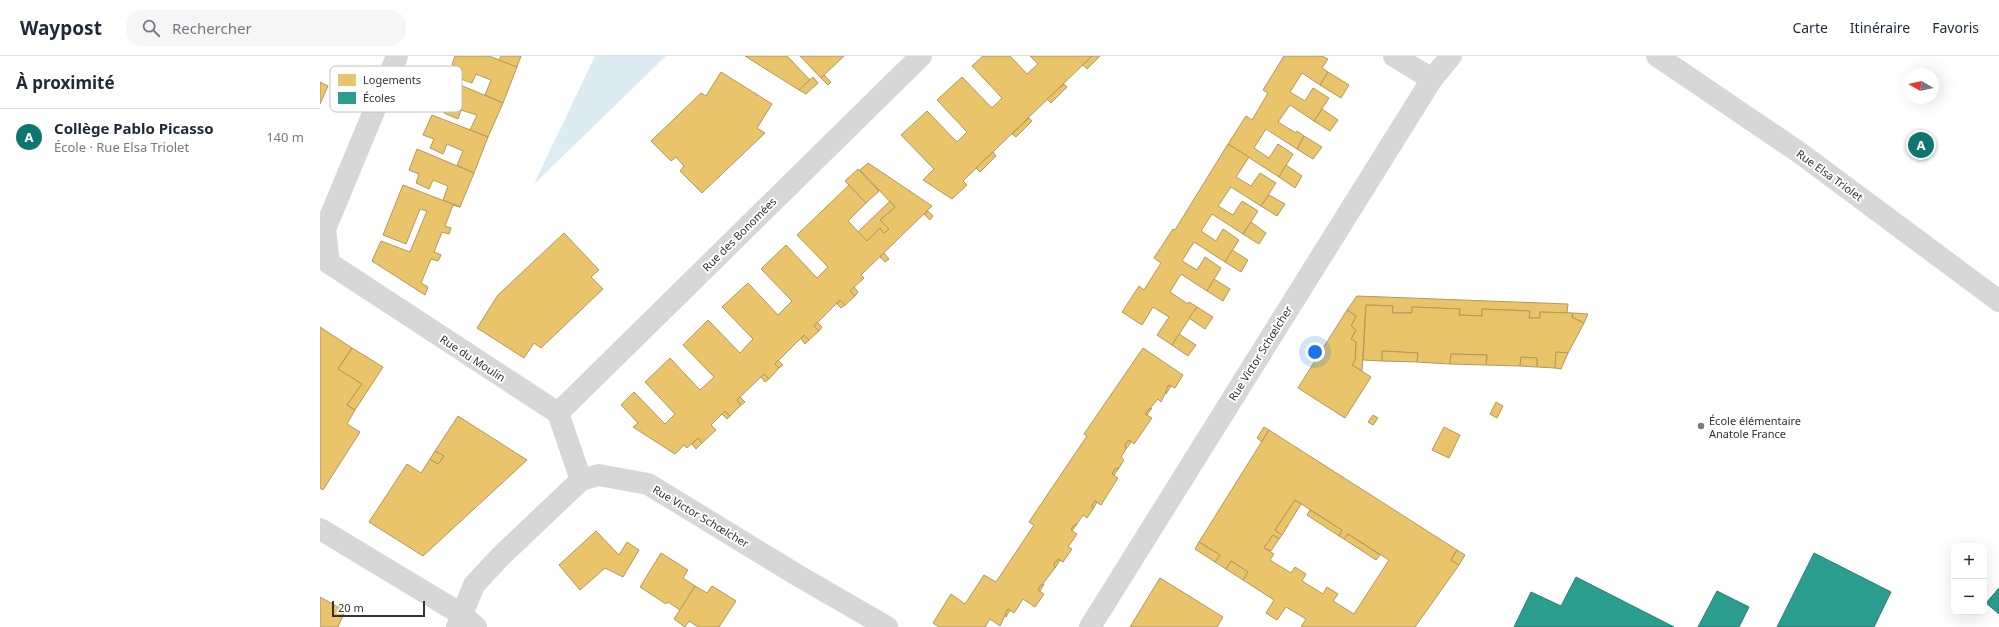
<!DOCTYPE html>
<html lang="fr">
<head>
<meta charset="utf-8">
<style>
  body { margin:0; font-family:"Noto Sans",sans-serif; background:#f6f6f7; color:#1f2937 }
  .controls { position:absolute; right:12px; bottom:12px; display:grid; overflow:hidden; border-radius:8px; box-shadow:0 4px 16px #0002 }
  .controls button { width:36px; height:36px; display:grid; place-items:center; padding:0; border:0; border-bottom:1px solid #e0e1e3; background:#fff; color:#1f2937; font:20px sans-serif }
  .compass { position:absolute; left:1583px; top:12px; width:36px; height:36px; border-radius:50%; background:#fff; box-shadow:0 4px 16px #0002; rotate:279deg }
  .scale { position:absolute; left:12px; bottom:10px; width:93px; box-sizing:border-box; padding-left:4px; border:2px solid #333; border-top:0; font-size:11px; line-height:14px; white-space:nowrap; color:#333; -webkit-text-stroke:3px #fff; paint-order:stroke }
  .you { position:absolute; left:995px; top:296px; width:14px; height:14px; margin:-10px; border:3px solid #fff; border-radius:50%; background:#1a73e8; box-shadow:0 0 0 6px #1a73e833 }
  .badge { display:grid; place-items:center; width:26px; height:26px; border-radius:50%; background:#0f766e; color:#fff; font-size:13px; font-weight:700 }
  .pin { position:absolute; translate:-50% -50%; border:2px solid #fff; box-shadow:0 1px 4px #0006 }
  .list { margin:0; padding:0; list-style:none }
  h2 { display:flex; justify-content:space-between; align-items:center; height:52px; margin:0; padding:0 16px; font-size:17px }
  h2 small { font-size:13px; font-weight:400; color:#747a83 }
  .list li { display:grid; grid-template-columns:26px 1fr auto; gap:12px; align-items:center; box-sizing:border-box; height:56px; padding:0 16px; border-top:1px solid #e0e1e3 }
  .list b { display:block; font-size:15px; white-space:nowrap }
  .list p { margin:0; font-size:13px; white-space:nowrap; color:#747a83 }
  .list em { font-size:13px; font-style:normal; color:#747a83 }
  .icon { flex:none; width:22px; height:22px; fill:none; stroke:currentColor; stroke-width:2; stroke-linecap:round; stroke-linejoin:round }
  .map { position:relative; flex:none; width:1679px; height:571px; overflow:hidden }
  header { display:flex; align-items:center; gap:24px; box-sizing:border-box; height:56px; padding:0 20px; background:#fff; border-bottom:1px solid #e0e1e3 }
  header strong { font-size:19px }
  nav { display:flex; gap:22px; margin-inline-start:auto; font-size:14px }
  .search { width:280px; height:36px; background:#f6f6f7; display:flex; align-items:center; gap:10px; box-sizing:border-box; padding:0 14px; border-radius:16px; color:#747a83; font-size:15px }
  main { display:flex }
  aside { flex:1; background:#fff }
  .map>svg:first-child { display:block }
  .water { fill:#ddebf3 }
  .homes { fill:#e9c46a; stroke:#b2985a; fill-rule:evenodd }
  .schools { fill:#2a9d8f; stroke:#2d7d73 }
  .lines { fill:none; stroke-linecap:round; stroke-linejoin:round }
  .minor { stroke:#d7d7d7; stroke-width:22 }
  .poi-dot { fill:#7a7a7a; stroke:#fff; stroke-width:1.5 }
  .labels { text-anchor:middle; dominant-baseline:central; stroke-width:4; stroke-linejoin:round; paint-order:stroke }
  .street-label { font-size:11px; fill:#333; stroke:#fff }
  .poi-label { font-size:11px; fill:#333; stroke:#fff; text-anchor:start }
  .key { fill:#fff; stroke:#c2c2c2; stroke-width:1 }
  .key-label { font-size:11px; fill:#333 }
</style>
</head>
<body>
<header>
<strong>Waypost</strong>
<div class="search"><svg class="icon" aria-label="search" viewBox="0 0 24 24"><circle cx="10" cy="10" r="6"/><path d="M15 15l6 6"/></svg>Rechercher</div>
<nav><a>Carte</a><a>Itinéraire</a><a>Favoris</a></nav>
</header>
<main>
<aside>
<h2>À proximité<small></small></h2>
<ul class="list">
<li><span class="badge">A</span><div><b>Collège Pablo Picasso</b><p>École · Rue Elsa Triolet</p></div><em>140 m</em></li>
</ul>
</aside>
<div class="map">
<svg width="1679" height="571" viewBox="0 0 1679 571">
  <rect width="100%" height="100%" fill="#fff"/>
  <!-- water -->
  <path class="water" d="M275,0H346L214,128Z"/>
  <!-- homes -->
  <g class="homes">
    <path d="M135,0H169L197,11L183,47L165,39L171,24L156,18L152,27L138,22L142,13L132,9Z"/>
    <path d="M181,0H201L197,11L179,4Z"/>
    <path d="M425,0H467L490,24L479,34Z"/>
    <path d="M480,0H524L501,22Z"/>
    <path d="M663,0H690L707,18L718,8L710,0H772L643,125L647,129L632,143L603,124L614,113L581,79L607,55L637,86L647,76L617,44L642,21L672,52L682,42L652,10Z"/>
    <path d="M772,0H780L767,13L763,9Z"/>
    <path d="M964,0H1002L1008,3L1002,12L1008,16L1000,29L982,17L970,36L985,45L993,32L1009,42L994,65L970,49L958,66L976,77L977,75L984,80L977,93L946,73L934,92L949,102L958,88L973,98L959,121L908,88L926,60L932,64L948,37L943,34Z"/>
    <path d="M401,16L452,48L437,72L445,77L382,137L360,115L364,110L356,101L351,105L331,85L381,37L386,40Z"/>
    <path d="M1008,16L1029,29L1021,42L1000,29Z"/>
    <path d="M504,19L511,26L508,29L501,22Z"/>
    <path d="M493,21L498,27L486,38L479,34Z"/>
    <path d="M126,23L183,47L168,81L150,74L157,59L141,54L138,63L124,57L127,48L118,44Z"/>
    <path d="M0,26L8,30L0,48Z"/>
    <path d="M744,28L747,31L731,47L727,43Z"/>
    <path d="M1002,53L1018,64L1010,75L994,65Z"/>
    <path d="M112,59L168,81L154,117L137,109L143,95L127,88L123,98L110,92L114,83L103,79Z"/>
    <path d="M709,62L712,65L696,81L692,78Z"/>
    <path d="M984,80L1002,91L993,103L977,93Z"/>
    <path d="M908,88L929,101L916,121L931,130L940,117L956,127L941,150L911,131L898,150L913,159L922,145L938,155L923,178L892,158L881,175L896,185L903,173L919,184L905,206L874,186L862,205L877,214L885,201L901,212L887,235L861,218L850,236L868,248L869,246L877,251L852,289L837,279L849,261L833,251L822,269L802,256L819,230L824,234L841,207L834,202L853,173L855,174Z"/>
    <path d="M97,93L154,117L140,151L123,144L128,130L113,124L109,133L96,127L99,118L89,114Z"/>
    <path d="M673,96L676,100L660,116L656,112Z"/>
    <path d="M548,107L612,150L541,219L544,222L530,235L535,240L525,249L520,244L494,270L499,275L489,284L484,279L455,308L459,312L449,323L444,318L417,344L421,349L410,360L405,355L391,369L396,374L382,387L378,382L367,392L364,389L355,398L313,371L318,367L301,349L314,336L345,368L355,358L325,326L350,302L380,334L394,321L363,289L388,264L420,297L433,283L402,251L428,227L458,259L472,245L441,213L466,189L497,222L508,211L477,179L529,129L546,147L528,165L547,185L560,172L564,177L569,173L560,164L575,151L540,114Z"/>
    <path d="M966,109L982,120L975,132L959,121Z"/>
    <path d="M538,113L559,135L546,147L525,125Z"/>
    <path d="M83,129L140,151L133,149L125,170L131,172L129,178L122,176L114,196L121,199L118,205L111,203L101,227L108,231L105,239L52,205L61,185L90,196L107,155L100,153L86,188L63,179Z"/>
    <path d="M949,139L965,148L957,160L941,150Z"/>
    <path d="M570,145L575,151L560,164L569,173L564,177L560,172L547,185L538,176Z"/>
    <path d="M608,155L613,160L610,164L604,158Z"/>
    <path d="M931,166L946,177L939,188L923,178Z"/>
    <path d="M244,177L279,214L271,221L283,233L221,292L214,287L204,302L157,272L178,239Z"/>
    <path d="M912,194L928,204L921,216L905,206Z"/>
    <path d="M564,197L569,203L565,206L560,201Z"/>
    <path d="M894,223L910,233L903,245L887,235Z"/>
    <path d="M534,231L538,236L535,240L530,235Z"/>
    <path d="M1037,240L1248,248L1247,257L1220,256V262H1209L1210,255L1162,253V260L1139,259L1140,253L1092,251V257H1072L1073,250L1046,249L1042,315L1032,309L1035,304L1036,286L1031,283L1036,274L1031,270L1036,260L1027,254Z"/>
    <path d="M520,244L525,249L521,252L517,248Z"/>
    <path d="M1046,249L1073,250L1072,257H1092V251L1140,253L1139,259L1162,260V253L1210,255L1209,262H1220V256L1253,257L1252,261L1264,267L1248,297L1236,296L1235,312L1217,311V302L1201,301L1200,310L1166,309L1167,299L1131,298L1130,308L1097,306L1098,297L1062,295V305L1043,304Z"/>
    <path d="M877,251L893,261L885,273L869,262Z"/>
    <path d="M1027,254L1036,260L1031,270L1036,274L1031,283L1036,286L1035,304L1032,309L1051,321L1025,362L978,332Z"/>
    <path d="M1253,257L1268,258L1264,267L1252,261Z"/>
    <path d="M497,266L502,271L499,275L494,270Z"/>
    <path d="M0,271L32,292L18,313L42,328L27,349L35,354L27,368L40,376L3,434L0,432Z"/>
    <path d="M859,278L876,289L868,300L852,289Z"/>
    <path d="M484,279L489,284L485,288L481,283Z"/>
    <path d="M32,292L63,311L35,354L27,349L42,328L18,313Z"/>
    <path d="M823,292L863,319L855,332L849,329L841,346L838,343L825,358L832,362L814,388L809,384L805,389L806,393L801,401L804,404L799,412L795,413L792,418L798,422L781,449L775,445L772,450L773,453L767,462L763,459L757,468L754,469L751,474L757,478L748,491L752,493L743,506L738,503L734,508L735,512L718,534L724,538L715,551L703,543L694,557L688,553L680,570L670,563L665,571H619L613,567L631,538L645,548L664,519L676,526L714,469L709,466L767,380L764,378Z"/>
    <path d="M1062,295L1098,297L1097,306L1062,305Z"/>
    <path d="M1236,296L1248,297L1241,313L1235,312Z"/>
    <path d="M1131,298L1167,299L1166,309L1130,308Z"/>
    <path d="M1201,301L1217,302V311L1200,310Z"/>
    <path d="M458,304L463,309L459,312L455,308Z"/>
    <path d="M444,318L449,323L445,326L441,321Z"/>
    <path d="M849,329L851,330L846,338V334Z"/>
    <path d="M420,341L425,346L421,349L417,344Z"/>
    <path d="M1176,346L1183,350L1177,362L1170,358Z"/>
    <path d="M832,352L827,359L825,358L829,353Z"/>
    <path d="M405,355L410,360L407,363L402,358Z"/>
    <path d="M1053,359L1058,362L1053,369L1048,366Z"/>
    <path d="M138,360L207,404L103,500L49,466L87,408L101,417L110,403L118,408L124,400L115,395Z"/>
    <path d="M944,371L949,374L942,386L937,382Z"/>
    <path d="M1124,371L1140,379L1129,402L1112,394Z"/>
    <path d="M949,374L1137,494L1131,504L1139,509L1095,571H981L986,563L966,551L957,564L946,557L954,544L923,524L928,516L911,505L906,513L895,506L900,499L879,486ZM975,444L1022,474L1019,480L1024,483L1028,478L1069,504L1034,558L1013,545L1018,538L1007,531L1003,538L982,525L986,518L975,511L971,517L950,504L954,498L944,492L953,479L959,483L962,479L955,474Z"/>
    <path d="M378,382L382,387L376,393L372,388Z"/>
    <path d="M809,384L811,386L806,393L805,389Z"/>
    <path d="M115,395L124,400L118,408L110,403Z"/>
    <path d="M799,412L794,419L792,418L795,413Z"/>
    <path d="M975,444L981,448L962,479L955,474Z"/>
    <path d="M775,445L777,446L773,453L772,450Z"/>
    <path d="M990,454L1022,474L1019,480L987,459Z"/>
    <path d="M757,468L752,475L751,474L754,469Z"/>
    <path d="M276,475L299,499L307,486L319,494L303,521L285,512L260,534L239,509Z"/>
    <path d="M1028,478L1060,499L1056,504L1024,483Z"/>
    <path d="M953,479L959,483L951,495L944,492Z"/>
    <path d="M879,486L900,499L895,506L875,493Z"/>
    <path d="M1137,494L1145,499L1139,509L1131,504Z"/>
    <path d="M341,497L368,514L363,522L375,530L360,554L348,546L346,548L320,531Z"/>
    <path d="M738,503L740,504L735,512L734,508Z"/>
    <path d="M911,505L928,516L923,524L906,513Z"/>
    <path d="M840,522L903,561L897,571H810Z"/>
    <path d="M724,528L720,535L718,534L721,529Z"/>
    <path d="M375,530L387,537L392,530L416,545L399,571H378L369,565L365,571L354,563Z"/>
    <path d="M0,541L25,555L18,571H0Z"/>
    <path d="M688,553L690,554L686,561L685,558Z"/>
  </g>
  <!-- schools -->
  <g class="schools">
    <path d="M1494,497L1571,536L1554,571H1457Z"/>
    <path d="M1256,521L1354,571H1194L1211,536L1241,550Z"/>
    <path d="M1679,532V558L1666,547Z"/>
    <path d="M1397,535L1429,551L1419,571H1378Z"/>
  </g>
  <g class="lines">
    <!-- minor -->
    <g class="minor">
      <path d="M77,0L5,173L9,207L238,357L261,424"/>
      <path d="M1074,0L1112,23"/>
      <path d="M1337,0L1480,97L1679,245"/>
      <path d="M238,357L601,0"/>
      <path d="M0,473L141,558L156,571"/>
      <path d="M137,571L154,529L180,501L261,424L279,419L328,428L477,519L567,571"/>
      <path d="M770,571L1112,23L1131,0"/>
    </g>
  </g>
  <!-- markers -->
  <circle class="poi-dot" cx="1381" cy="370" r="4"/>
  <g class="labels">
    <!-- street labels -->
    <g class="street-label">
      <text transform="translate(1510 119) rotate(36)">Rue Elsa Triolet</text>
      <text transform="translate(419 178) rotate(-45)">Rue des Bonomées</text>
      <text transform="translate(940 297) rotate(-58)">Rue Victor Schœlcher</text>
      <text transform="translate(153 302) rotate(33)">Rue du Moulin</text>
      <text transform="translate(381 460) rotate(31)">Rue Victor Schœlcher</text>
    </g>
    <!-- poi labels -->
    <g class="poi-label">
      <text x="1389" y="364">École élémentaire<tspan x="1389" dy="13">Anatole France</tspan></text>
    </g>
  </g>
  <!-- legend -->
  <rect x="10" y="10" width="132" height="46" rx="6" class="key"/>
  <rect x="18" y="18" width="18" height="12" fill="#e9c46a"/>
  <rect x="18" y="36" width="18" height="12" fill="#2a9d8f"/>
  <g class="key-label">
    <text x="43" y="28">Logements</text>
    <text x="43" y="46">Écoles</text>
  </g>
</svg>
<div class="controls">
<button>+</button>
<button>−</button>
</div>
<svg class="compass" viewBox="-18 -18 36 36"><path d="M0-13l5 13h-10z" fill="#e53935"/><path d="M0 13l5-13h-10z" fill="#747a83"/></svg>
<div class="scale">20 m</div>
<div class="you"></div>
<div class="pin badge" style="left:1601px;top:89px">A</div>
</div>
</main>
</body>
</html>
